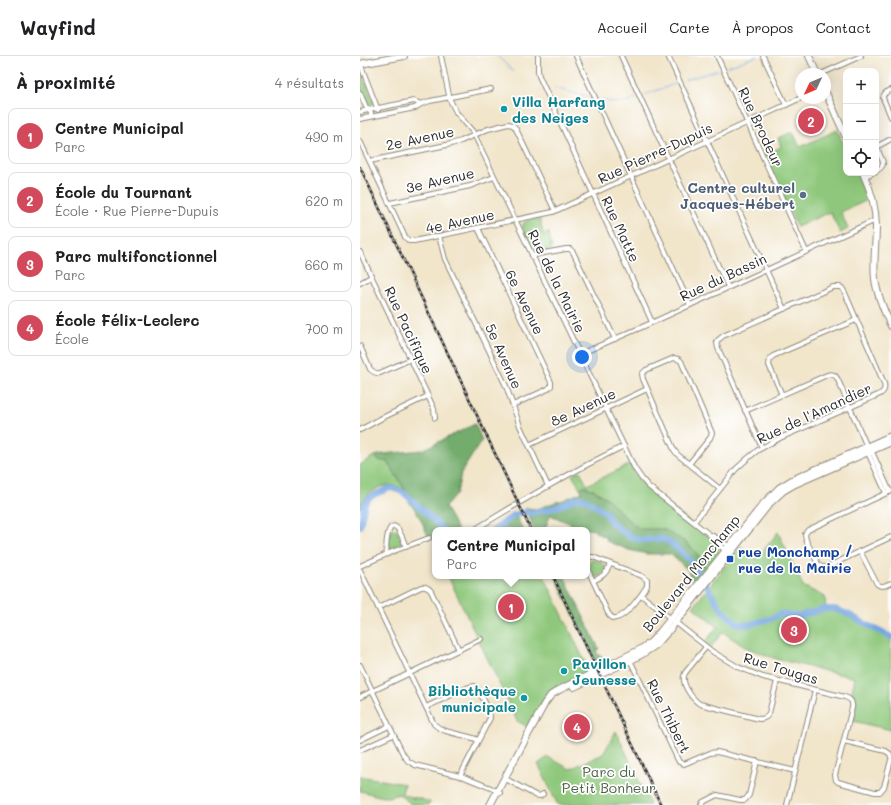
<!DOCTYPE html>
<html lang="fr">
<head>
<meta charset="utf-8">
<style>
  body { margin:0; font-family:Mali,sans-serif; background:#f6f6f6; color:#202124 }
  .controls { position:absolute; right:12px; top:12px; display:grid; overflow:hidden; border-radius:8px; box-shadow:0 4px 16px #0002 }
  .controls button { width:36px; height:36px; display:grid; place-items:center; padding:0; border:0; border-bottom:1px solid #e0e0e0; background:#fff; color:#202124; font:20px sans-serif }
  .compass { position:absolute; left:435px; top:12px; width:36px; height:36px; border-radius:50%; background:#fff; box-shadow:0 4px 16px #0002; rotate:226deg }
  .you { position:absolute; left:222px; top:301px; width:14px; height:14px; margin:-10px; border:3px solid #fff; border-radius:50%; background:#1a73e8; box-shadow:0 0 0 6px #1a73e833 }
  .badge { display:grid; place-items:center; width:26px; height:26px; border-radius:50%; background:#d1495b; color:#fff; font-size:13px; font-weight:700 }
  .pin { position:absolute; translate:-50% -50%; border:2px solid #fff; box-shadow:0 1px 4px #0006 }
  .popup { position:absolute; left:72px; top:471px; width:158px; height:52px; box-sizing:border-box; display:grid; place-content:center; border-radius:8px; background:#fff; filter:drop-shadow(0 1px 3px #0005); font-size:13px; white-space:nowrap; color:#757577 }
  .popup b { font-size:15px; color:#202124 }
  .popup::after { content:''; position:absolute; left:50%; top:100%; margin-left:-8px; border:8px solid transparent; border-top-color:#fff }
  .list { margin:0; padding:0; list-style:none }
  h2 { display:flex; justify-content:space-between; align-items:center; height:52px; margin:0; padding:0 16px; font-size:17px }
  h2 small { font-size:13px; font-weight:400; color:#757577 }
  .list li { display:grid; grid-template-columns:26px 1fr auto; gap:12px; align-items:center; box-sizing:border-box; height:56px; margin:0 8px 8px; padding:0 8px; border:1px solid #e0e0e0; border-radius:8px }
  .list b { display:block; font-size:15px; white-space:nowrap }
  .list p { margin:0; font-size:13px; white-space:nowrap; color:#757577 }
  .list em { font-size:13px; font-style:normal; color:#757577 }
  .icon { flex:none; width:22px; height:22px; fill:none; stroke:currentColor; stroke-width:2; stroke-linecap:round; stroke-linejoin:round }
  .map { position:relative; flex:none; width:531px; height:749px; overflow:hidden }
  header { display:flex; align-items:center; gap:24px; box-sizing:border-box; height:56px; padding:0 20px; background:#fff; border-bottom:1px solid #e0e0e0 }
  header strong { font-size:19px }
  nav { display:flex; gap:22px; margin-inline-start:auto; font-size:14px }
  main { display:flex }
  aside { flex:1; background:#fff }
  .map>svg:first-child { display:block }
  .green { fill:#8fc87c; stroke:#5d7a54 }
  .forest { fill:#73ac6c; stroke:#4f6c4c }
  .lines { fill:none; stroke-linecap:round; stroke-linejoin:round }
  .stream { stroke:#77a7e1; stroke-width:1 }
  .river { stroke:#77a7e1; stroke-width:6 }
  .street-casing { stroke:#8e887a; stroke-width:6 }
  .secondary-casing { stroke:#8e887a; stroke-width:8 }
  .street { stroke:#fff; stroke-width:4 }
  .secondary { stroke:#fff; stroke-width:6 }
  .rail-casing { stroke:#2b2b2b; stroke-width:2.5 }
  .rail { stroke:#fff; stroke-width:1; stroke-dasharray:3; stroke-linecap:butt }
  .culture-dot { fill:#0f9aa8; stroke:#fff; stroke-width:1.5 }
  .service-dot { fill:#5c6f8a; stroke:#fff; stroke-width:1.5 }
  .transit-dot { fill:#1a4fb4; stroke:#fff; stroke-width:1.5 }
  .labels { text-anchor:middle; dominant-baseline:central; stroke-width:3.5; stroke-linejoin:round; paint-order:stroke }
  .culture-label { font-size:14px; font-weight:bold; fill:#0d838f; stroke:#fff; text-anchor:start }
  .street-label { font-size:14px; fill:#2b2b2b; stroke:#fff }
  .service-label { font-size:14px; font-weight:bold; fill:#4e5e75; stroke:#fff; text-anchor:end }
  .transit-label { font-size:14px; font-weight:bold; fill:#164399; stroke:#fff; text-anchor:start }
  .park-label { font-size:14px; fill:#4e6247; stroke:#fff }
</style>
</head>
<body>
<header>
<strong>Wayfind</strong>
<nav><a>Accueil</a><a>Carte</a><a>À propos</a><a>Contact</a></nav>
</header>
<main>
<aside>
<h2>À proximité<small>4 résultats</small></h2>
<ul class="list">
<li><span class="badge">1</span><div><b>Centre Municipal</b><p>Parc</p></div><em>490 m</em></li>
<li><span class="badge">2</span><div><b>École du Tournant</b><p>École · Rue Pierre-Dupuis</p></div><em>620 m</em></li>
<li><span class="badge">3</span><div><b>Parc multifonctionnel</b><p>Parc</p></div><em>660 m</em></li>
<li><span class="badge">4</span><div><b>École Félix-Leclerc</b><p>École</p></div><em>700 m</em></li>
</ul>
</aside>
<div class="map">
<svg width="531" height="749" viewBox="0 0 531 749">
  <rect width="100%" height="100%" fill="#fff"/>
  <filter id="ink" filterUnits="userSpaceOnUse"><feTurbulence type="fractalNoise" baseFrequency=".025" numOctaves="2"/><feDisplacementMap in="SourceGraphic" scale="8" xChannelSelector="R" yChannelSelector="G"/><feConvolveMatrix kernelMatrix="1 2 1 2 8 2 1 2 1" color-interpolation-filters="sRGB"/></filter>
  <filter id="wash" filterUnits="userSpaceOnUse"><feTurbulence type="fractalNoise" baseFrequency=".012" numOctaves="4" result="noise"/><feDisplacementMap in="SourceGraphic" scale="16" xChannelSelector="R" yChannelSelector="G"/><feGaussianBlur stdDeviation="0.9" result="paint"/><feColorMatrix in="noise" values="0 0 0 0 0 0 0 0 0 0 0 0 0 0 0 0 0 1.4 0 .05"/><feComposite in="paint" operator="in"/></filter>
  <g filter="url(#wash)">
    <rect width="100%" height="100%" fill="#f1e5ca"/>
    <!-- green -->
    <g class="green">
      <path d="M0,14L14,46L13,49L11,51L7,49L0,33Z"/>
      <path d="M477,74L486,93V117H497L505,133L508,144L481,156L488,173L480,177L470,156L437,171L404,99L421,91L418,82L433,76L440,91Z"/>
      <path d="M175,163L176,164L180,163L183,178L189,177L192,193L177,196L173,193L163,173C161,165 169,164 175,163Z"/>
      <path d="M14,400L18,404L28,406L45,434C40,432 35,429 29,429C20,429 6,438 2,446C1,448 1,450 0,452V409Z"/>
      <path d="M270,408L278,422L285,430L350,482L357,490V491L359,493L360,497L347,514L335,495L324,485L318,482L286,474L279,473L266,462L248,443L234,434L224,430L220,432L212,419L220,415L227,429Z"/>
      <path d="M32,473C33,473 35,473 36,474C38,475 43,487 40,489C38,491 33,492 30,492L28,489L31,474Z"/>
      <path d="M418,476L443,530L465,541L466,555L478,556L531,583V674L493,665C495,656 499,647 491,640L495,622L416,603L385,591L363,576L351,591L345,586L357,571L333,551L381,490L397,503Z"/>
      <path d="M231,504C236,504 243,506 245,510C246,516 242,518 238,521L234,520L229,510V506Z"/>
      <path d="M88,520H184L224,604L228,616L192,635C181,644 175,658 168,671L157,665Z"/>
      <path d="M256,675L290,749H198L178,708L188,701L210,713L243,698Z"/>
      <path d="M0,720L44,728L42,738L52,741V742L54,743V741L70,746L69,749H57L51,748L39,738L28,741H23L0,735Z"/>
    </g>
    <!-- forest -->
    <g class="forest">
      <path d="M115,368L122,384L101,417L97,437L89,447L85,451L98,474H75V480H68L61,464L54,452L49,446L45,434L28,406L18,404L14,400L23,398L62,394Z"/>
      <path d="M224,430L234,434L248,443L266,462L279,473H303L324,485L335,495L347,514L336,527L330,521V517L328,514L310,498H287L269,494L246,485L247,482L235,476L236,474L223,473L190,459L185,474H174L166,452L177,453L196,446L201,445L222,436L220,432Z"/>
      <path d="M156,460L163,474H137Z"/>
      <path d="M195,520H204L239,593L236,594L238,599L243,601L242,605L237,609Z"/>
    </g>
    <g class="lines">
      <!-- stream -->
      <g class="stream">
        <path d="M137,0L154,16"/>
        <path d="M367,11L397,0"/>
        <path d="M325,24L358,14"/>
        <path d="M195,32L229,41"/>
        <path d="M284,39L315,28"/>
        <path d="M241,44C256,47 261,49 276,42"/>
      </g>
      <!-- river -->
      <g class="river">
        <path d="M0,470L5,447L9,442L16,438L21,436L27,433L31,432L40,435L45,438L77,467L82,474"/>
        <path d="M134,474L154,459L166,456L170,457L187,454L205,448L213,443L223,442L229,445L246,457L251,466L262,475L271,481L281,484L302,483L309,486L318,493L328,502L336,512L361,553L376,567L387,569L413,562L420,558L439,560L464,553H475L490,559L509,570L531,581"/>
      </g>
    </g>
  </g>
  <g filter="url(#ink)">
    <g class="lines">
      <defs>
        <g id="street">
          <path d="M81,0L90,44L96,56L113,76L275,413L282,423L288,430L350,479L357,487L367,496"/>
          <path d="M178,0V15L179,20L292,266"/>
          <path d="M216,0L330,249"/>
          <path d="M261,0L368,231"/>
          <path d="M308,0L424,253"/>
          <path d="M357,0L446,195"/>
          <path d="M403,0L426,49"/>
          <path d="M1,8L3,15L18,54"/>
          <path d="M461,18L501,0"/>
          <path d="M531,34C527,36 523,37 523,42L531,61"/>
          <path d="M0,37L6,51L11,57V60"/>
          <path d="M0,56L8,54L54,45L61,48"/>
          <path d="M0,63L55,52L61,48L70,45L131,33"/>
          <path d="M0,85L45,181L49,185H54L193,156L441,42"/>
          <path d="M10,105L91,88L101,85L128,73L148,68L153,69L156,73L195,155"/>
          <path d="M516,115C531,107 517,102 518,90L531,83"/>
          <path d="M504,121L512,117"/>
          <path d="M30,147L110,130L134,121"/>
          <path d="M118,172L191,326V330L188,333L153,349"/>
          <path d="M79,180L85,203L146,330L160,370L188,430"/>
          <path d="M0,196L68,340L74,353L75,362"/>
          <path d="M172,201L178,198L206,193H210L213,196L255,283"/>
          <path d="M0,227L11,221"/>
          <path d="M0,290L10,313C13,316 16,318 20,317L51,303"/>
          <path d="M220,298L289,268L487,177L516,164"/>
          <path d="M422,339L409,309L410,303L413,300L496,264"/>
          <path d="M385,355L467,319C472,317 476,319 478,324L507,391L509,399L526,437"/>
          <path d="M0,374L22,362L68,340"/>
          <path d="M169,389L287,333"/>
          <path d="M510,394L513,398L530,436"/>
          <path d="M329,408L350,382L352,377L321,305L318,303L314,302L286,314L282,318L283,323L314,394L318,399L360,433"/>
          <path d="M531,435L448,474L445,478L446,484L458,508C461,512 465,512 469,510L531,481"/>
          <path d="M334,466L376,413L387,403L398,394L420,382L518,339C525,336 526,332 523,325L485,237L482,232L480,231H473L363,280L357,285V287L358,292L402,392"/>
          <path d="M114,474C163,444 212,415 264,390"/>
          <path d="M351,479L359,483L370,491"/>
          <path d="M500,495L517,528C522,532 526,529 531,527"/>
          <path d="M27,498C25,493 27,461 38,473C41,478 44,485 46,491"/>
          <path d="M227,503L229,501H233L282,520L287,524V530C282,538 266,561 256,562C252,563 250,560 248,557L227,512"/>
          <path d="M0,510L34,495L69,482"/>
          <path d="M0,514L74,668C85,679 104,677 118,684"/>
          <path d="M233,525C242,521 247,517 250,508"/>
          <path d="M281,539L353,596L378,611L403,621L485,641C491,643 493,646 492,652L475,719L476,724L478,726L515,736H520L524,731L531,704"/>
          <path d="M18,552L61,531C65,530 68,531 71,535L99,594"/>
          <path d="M346,591L325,617C324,620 323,621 324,624C324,631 333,644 340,648L399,663C404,663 407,662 409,657L417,625"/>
          <path d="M270,604L319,706L324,708L350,697L357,696L435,715"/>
          <path d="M0,609L43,698L48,705L55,709L104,721L131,732L140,737"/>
          <path d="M0,641L121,583"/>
          <path d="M66,651L109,631L114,630C120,634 130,655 130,662L100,720"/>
          <path d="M0,684L29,670"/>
          <path d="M484,685L526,695L530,698L531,701"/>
          <path d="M0,694L33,679"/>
          <path d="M144,722L175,739L180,740L183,738"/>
          <path d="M341,749L343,746L357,739L380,744H385L389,739L397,705"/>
          <path d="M427,749L455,634"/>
        </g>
        <g id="secondary">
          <path d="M449,0L457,18"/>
          <path d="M0,8L44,0"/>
          <path d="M465,35L486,81"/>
          <path d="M503,117C511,134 516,152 516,171C516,188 513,205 515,223C517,239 524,255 531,270"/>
          <path d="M214,631L273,603L284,597L296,589L311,572L410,447L423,435L435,428L531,386"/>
          <path d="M130,749L185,647L191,639L199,634L281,593L291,586L300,576L405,446L419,432L432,424L531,380"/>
        </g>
      </defs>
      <!-- street casing -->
      <use href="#street" class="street-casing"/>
      <!-- secondary casing -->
      <use href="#secondary" class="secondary-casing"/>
      <!-- street -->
      <use href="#street" class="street"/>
      <!-- secondary -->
      <use href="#secondary" class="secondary"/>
      <defs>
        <g id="rail">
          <path d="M0,111L171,474"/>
          <path d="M193,520L301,749"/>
        </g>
      </defs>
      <!-- rail casing -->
      <use href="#rail" class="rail-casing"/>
      <!-- rail -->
      <use href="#rail" class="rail"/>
    </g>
  </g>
  <!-- markers -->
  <g class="culture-dot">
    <circle cx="144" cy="53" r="4"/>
    <circle cx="204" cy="615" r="4"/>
    <circle cx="164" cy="642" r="4"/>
  </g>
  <circle class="service-dot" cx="443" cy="139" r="4"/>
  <rect class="transit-dot" x="366" y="499" width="8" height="8" rx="2"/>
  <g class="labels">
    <!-- culture labels -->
    <g class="culture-label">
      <text x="152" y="45">Villa Harfang<tspan x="152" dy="16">des Neiges</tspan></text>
      <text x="212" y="607">Pavillon<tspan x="212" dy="16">Jeunesse</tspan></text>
      <text x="156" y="634" text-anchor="end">Bibliothèque<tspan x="156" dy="16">municipale</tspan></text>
    </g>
    <!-- street labels -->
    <g class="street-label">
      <text transform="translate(401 71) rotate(65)">Rue Brodeur</text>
      <text transform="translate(60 82) rotate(-12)">2e Avenue</text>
      <text transform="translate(295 97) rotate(-25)">Rue Pierre-Dupuis</text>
      <text transform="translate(80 124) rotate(-13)">3e Avenue</text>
      <text transform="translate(100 165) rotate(-12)">4e Avenue</text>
      <text transform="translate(261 173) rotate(65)">Rue Matte</text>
      <text transform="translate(363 221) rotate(-25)">Rue du Bassin</text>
      <text transform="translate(197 225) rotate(64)">Rue de la Mairie</text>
      <text transform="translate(165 246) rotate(64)">6e Avenue</text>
      <text transform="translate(49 274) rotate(65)">Rue Pacifique</text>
      <text transform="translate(144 300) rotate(66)">5e Avenue</text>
      <text transform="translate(223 351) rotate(-25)">8e Avenue</text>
      <text transform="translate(454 357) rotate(-25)">Rue de l'Amandier</text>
      <text transform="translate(331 517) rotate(-51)">Boulevard Monchamp</text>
      <text transform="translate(421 612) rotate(17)">Rue Tougas</text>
      <text transform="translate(309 660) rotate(64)">Rue Thibert</text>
    </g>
    <!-- service labels -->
    <g class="service-label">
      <text x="435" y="131">Centre culturel<tspan x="435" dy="16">Jacques-Hébert</tspan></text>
    </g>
    <!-- transit labels -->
    <g class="transit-label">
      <text x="378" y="495">rue Monchamp /<tspan x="378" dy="16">rue de la Mairie</tspan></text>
    </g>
    <!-- park labels -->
    <g class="park-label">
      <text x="249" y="715">Parc du<tspan x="249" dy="16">Petit Bonheur</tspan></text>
    </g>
  </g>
</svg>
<div class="controls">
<button>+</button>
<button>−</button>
<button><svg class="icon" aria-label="locate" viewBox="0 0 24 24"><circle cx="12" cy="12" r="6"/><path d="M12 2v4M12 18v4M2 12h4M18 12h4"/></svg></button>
</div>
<svg class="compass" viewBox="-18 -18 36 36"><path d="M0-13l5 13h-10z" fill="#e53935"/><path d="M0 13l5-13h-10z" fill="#757577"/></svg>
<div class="you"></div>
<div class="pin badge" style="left:151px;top:551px">1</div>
<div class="popup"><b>Centre Municipal</b>Parc</div>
<div class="pin badge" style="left:451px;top:65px">2</div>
<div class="pin badge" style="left:434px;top:574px">3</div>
<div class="pin badge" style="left:217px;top:671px">4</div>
</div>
</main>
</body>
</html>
